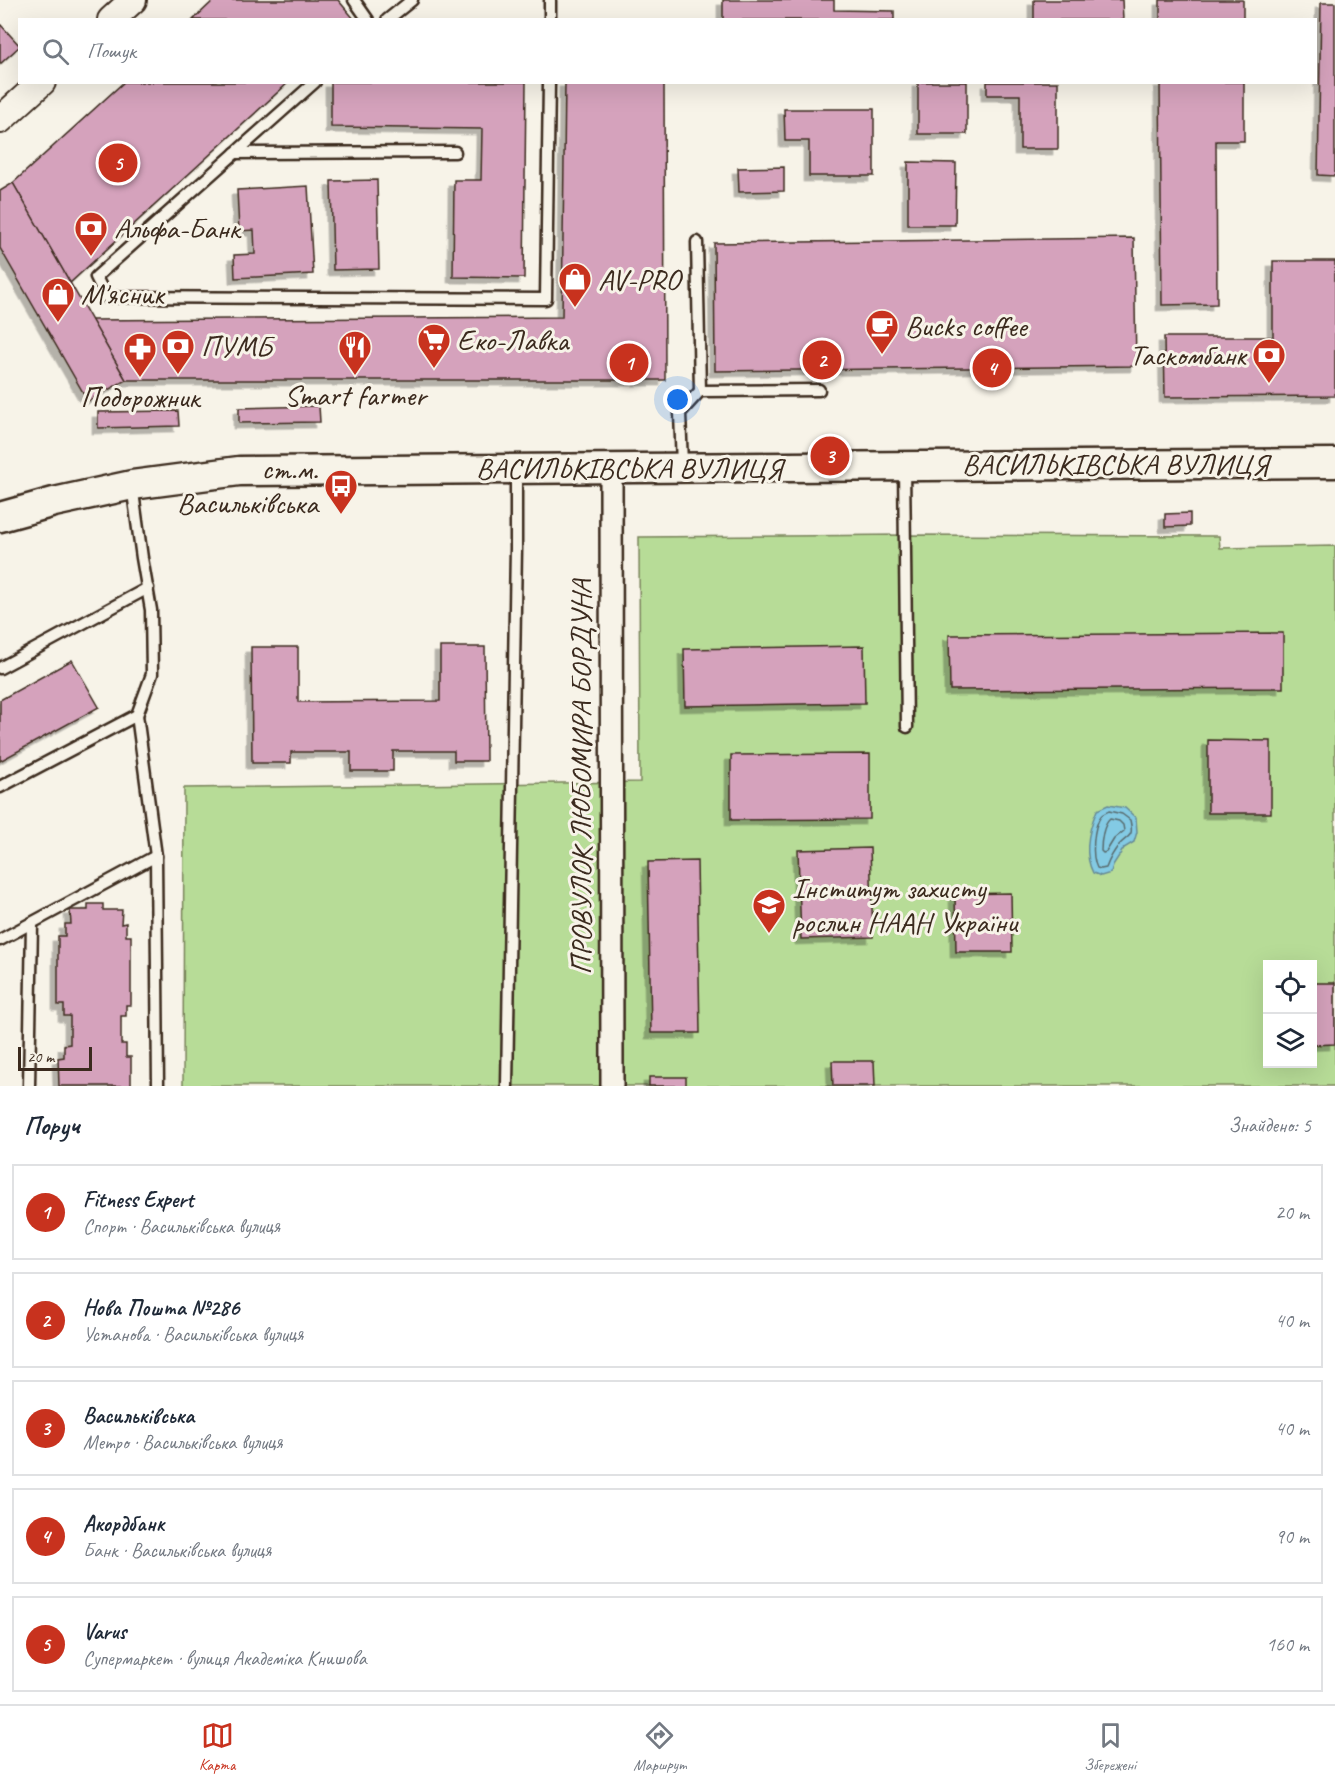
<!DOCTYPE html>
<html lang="uk">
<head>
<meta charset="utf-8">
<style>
  body { margin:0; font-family:Caveat,sans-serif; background:#f6f6f7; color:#1f2937 }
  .controls { position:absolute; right:18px; bottom:18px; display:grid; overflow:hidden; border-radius:0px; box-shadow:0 6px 24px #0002 }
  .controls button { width:54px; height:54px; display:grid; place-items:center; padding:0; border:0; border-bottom:2px solid #e0e1e3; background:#fff; color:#1f2937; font:30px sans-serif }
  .scale { position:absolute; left:18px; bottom:15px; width:74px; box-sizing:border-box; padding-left:6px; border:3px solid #3b2a1e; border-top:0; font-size:16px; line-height:21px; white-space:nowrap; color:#3b2a1e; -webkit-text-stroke:4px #f7f3e8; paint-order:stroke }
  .you { position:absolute; left:678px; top:400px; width:21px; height:21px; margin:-15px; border:4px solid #fff; border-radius:50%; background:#1a73e8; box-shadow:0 0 0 9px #1a73e833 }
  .badge { display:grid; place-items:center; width:39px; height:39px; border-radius:50%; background:#c8321e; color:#fff; font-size:20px; font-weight:700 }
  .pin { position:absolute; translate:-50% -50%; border:3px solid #fff; box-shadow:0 2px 6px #0006 }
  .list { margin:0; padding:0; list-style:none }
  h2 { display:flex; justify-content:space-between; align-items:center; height:78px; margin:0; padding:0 24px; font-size:26px }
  h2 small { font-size:20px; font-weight:400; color:#747a83 }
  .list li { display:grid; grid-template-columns:39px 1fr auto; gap:18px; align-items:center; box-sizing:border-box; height:96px; margin:0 12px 12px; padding:0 12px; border:2px solid #e0e1e3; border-radius:0px }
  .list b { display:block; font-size:22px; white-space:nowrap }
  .list p { margin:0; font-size:20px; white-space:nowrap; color:#747a83 }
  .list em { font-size:20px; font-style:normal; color:#747a83 }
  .icon { flex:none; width:33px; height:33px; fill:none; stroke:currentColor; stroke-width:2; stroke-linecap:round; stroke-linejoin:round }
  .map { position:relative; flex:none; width:1335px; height:1086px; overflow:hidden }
  .search { position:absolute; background:#fff; box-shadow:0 6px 24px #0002; left:18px; right:18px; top:18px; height:66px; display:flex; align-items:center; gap:15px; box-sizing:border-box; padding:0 21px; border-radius:0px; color:#747a83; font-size:22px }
  .sheet { height:618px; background:#fff }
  nav { display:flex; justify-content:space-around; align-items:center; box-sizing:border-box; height:84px; border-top:2px solid #e0e1e3; background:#fff; font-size:16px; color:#747a83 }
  nav a { display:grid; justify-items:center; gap:3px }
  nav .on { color:#c8321e }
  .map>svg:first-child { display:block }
  .green { fill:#b7dc97; stroke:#79835a; stroke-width:1.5; fill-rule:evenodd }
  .water { fill:#83cae4; stroke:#668a95; stroke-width:1.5 }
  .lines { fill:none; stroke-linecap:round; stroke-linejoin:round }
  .shore { stroke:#586a6d; stroke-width:1.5 }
  .building { fill:#d5a2bc; stroke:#3b2a1e; stroke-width:1.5; filter:url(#shadow) }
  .service-casing { stroke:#3b2a1e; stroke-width:15 }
  .minor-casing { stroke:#3b2a1e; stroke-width:26 }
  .tertiary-casing { stroke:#3b2a1e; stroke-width:30 }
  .secondary-casing { stroke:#3b2a1e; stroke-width:33 }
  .service { stroke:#f7f3e8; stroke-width:10 }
  .minor { stroke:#f7f3e8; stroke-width:21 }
  .tertiary { stroke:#f7f3e8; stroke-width:26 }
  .secondary { stroke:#f7f3e8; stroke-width:28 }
  .labels { text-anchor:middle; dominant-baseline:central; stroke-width:6; stroke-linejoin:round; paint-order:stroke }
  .poi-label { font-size:30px; fill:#3b2a1e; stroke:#f7f3e8; text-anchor:start }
  .street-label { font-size:30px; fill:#3b2a1e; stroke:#f7f3e8 }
</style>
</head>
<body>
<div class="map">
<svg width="1335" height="1086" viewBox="0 0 1335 1086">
  <defs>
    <filter id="shadow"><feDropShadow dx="-5.5" dy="5.5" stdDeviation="0" flood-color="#0004"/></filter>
  </defs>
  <rect width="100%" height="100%" fill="#f7f3e8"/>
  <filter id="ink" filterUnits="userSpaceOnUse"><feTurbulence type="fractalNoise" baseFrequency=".0167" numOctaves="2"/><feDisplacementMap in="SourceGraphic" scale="12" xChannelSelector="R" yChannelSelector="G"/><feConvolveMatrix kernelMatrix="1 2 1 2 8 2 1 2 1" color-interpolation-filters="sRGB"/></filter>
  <g filter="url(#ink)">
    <!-- green -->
    <path class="green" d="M905,535L1219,536L1220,548L1335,546V1086H183L184,788L640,782L639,537ZM1268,964H1312V1064H1268Z"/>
    <!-- water -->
    <path class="water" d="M1108,805L1125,808L1136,818L1137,832L1134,842L1124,848L1113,865L1111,873L1101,876L1093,873C1083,853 1088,831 1097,810Z"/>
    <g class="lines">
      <!-- shore -->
      <g class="shore">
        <path d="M1109,811L1122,814L1130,820C1134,838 1129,834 1119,845C1114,851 1109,860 1106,868L1101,869L1097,868C1091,856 1093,827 1101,816C1103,813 1106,813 1109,811Z"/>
        <path d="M1110,819L1119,821L1123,825L1124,831L1114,839L1106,852L1103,853L1101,851C1101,841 1103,825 1110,819Z"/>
      </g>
    </g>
    <!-- building -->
    <g class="building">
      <path d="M214,0H338L355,20H193Z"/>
      <path d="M723,0H834V10L894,11V20H723Z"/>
      <path d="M1034,0H1122L1123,20H1034Z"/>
      <rect x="1160" y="0" width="83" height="20"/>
      <path d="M1321,3H1335V176L1318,175Z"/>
      <path d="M0,24L20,46L0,64Z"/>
      <path d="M124,82H289L70,283L13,183Z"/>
      <path d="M331,82H526L524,278L453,277L454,180H481L482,129L331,127Z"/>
      <path d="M565,82H664L665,380H126L91,320L562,317Z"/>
      <rect x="918" y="82" width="49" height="52"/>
      <path d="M987,82H1058V149H1020V95H987Z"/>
      <path d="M1160,82H1244V141H1216L1217,304L1162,305Z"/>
      <path d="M784,109H874V176H809V141H785Z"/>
      <path d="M908,162L956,163L955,225H908Z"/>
      <path d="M784,167V191L739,192L738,168Z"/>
      <path d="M377,180L379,269L333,270L331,181Z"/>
      <path d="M13,183L126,380L88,401L0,248V191Z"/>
      <path d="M308,186L313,274L235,278L234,255L255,254L254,230L239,231L237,190Z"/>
      <path d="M1134,238L1136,366L715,371L714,243Z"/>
      <path d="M1273,261H1335V396L1165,397L1164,337H1273Z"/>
      <path d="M319,406L320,422L239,423V408Z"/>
      <path d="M178,411L179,426L98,428V412Z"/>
      <path d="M1190,513V526L1165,527V514Z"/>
      <path d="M1283,633V688L950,690L949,635Z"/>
      <path d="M864,646L865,703L685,706L684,649Z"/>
      <path d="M251,647H298V702L440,701V647H485L486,761H454V751H393V771H351V752H291V763H252Z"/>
      <path d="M72,660L99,707L0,761V700Z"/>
      <path d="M1208,740L1271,741V813H1208Z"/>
      <path d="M870,754V819L731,820V755Z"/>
      <path d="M870,848L873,937L801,939L798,850Z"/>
      <path d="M697,861L700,1033H651L648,862Z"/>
      <path d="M1011,893L1012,952H956L955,894Z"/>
      <path d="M88,904H103V910H122L121,924L126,923V936H131V1005H126V1016H121V1044H126V1057H131V1086H59L58,1058L64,1057V1045L70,1044V1016H64V1005H58V936H65V924H71L70,910H88Z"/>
      <path d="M1312,983H1335V1044L1312,1045Z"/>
      <path d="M832,1061H874L875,1086H833Z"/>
      <rect x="649" y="1077" width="37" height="9"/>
    </g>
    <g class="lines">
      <defs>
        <g id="service">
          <path d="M354,0L368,20"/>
          <path d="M387,20L412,0"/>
          <path d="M550,20V0"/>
          <path d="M315,82L96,277L106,297L546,299L549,82"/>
          <path d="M235,153L455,152"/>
          <path d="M697,242L700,391"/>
          <path d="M682,465L680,413L700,391L819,390"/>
          <path d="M904,466L907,727"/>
          <path d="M132,485L142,558L151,610L152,674L137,715"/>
          <path d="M0,668L148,588"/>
          <path d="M0,787L137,715L156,856L158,1086"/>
          <path d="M0,940L156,856"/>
          <path d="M29,1086L32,924"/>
          <path d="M507,1086L516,548V471"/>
        </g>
        <path id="minor" d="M611,469L612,1086"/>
        <g id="tertiary">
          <path d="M111,20L133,0"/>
          <path d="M0,120L42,82"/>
        </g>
        <path id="secondary" d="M0,517L54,502L132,485L239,471L1335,463"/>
      </defs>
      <!-- service casing -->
      <use href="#service" class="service-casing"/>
      <!-- minor casing -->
      <use href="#minor" class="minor-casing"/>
      <!-- tertiary casing -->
      <use href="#tertiary" class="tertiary-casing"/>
      <!-- secondary casing -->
      <use href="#secondary" class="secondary-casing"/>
      <!-- service -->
      <use href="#service" class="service"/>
      <!-- minor -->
      <use href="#minor" class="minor"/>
      <!-- tertiary -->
      <use href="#tertiary" class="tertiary"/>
      <!-- secondary -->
      <use href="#secondary" class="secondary"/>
    </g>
  </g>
  <!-- icons -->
  <defs>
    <symbol id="bank-pin" viewBox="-11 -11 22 30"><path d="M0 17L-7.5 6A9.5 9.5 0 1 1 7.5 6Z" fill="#c8321e" stroke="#f7f3e8"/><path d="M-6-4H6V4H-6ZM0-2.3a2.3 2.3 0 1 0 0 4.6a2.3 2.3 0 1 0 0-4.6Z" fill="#fff"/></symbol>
    <symbol id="shop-pin" viewBox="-11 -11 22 30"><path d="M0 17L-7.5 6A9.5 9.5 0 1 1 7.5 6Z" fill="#c8321e" stroke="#f7f3e8"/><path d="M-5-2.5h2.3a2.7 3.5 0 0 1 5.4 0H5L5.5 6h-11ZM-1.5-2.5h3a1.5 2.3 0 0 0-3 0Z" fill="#fff"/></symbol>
    <symbol id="cafe-pin" viewBox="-11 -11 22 30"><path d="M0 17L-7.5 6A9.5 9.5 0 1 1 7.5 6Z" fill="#c8321e" stroke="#f7f3e8"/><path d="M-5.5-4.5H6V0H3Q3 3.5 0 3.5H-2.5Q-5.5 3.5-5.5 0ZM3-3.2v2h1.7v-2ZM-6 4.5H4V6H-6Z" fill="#fff"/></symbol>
    <symbol id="supermarket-pin" viewBox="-11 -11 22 30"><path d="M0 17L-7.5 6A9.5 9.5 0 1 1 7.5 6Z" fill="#c8321e" stroke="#f7f3e8"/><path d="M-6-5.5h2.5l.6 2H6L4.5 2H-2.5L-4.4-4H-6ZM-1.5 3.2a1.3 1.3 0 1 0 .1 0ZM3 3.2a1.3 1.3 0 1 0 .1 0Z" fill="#fff"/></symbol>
    <symbol id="restaurant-pin" viewBox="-11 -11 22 30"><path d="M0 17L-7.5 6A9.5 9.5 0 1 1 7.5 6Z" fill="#c8321e" stroke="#f7f3e8"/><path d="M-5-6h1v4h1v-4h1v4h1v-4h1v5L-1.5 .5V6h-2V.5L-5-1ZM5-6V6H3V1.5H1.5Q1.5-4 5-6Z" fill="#fff"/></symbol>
    <symbol id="pharmacy-pin" viewBox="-11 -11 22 30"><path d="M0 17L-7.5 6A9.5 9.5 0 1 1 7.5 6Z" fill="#c8321e" stroke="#f7f3e8"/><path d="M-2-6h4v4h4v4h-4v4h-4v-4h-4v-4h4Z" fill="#fff"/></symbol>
    <symbol id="bus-pin" viewBox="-11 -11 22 30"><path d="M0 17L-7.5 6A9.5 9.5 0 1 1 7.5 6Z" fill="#c8321e" stroke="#f7f3e8"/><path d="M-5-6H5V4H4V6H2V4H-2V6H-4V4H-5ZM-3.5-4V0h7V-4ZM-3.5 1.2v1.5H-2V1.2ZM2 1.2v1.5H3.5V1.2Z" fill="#fff"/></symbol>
    <symbol id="university-pin" viewBox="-11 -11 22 30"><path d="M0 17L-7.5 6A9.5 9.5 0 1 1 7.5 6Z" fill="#c8321e" stroke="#f7f3e8"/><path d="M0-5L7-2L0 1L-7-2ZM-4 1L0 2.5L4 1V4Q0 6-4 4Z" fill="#fff"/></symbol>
  </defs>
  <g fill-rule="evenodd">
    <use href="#bank-pin" x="72" y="209" width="38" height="52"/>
    <use href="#shop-pin" x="556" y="260" width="38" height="52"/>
    <use href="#shop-pin" x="39" y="275" width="38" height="52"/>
    <use href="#cafe-pin" x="863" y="307" width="38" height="52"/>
    <use href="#supermarket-pin" x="415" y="321" width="38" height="52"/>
    <use href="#bank-pin" x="159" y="327" width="38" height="52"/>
    <use href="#restaurant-pin" x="336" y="328" width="38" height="52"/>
    <use href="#pharmacy-pin" x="121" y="330" width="38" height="52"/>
    <use href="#bank-pin" x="1250" y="336" width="38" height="52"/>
    <use href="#bus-pin" x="322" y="467" width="38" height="52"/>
    <use href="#university-pin" x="750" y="886" width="38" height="52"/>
  </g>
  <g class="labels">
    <!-- poi labels -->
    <g class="poi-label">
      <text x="114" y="228">Альфа-Банк</text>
      <text x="598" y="279">AV-PRO</text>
      <text x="81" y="294">М'ясник</text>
      <text x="905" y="326">Bucks coffee</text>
      <text x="457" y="340">Еко-Лавка</text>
      <text x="201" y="346">ПУМБ</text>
      <text x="1246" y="355" text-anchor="end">Таскомбанк</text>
      <text x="355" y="395" text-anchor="middle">Smart farmer</text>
      <text x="140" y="397" text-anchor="middle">Подорожник</text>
      <text x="318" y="469" text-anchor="end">ст.м.<tspan x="318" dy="34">Васильківська</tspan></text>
      <text x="792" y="888">Інститут захисту<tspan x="792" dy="34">рослин НААН України</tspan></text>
    </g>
    <!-- street labels -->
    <g class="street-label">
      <text x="1115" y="464">ВАСИЛЬКІВСЬКА ВУЛИЦЯ</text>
      <text x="629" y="468">ВАСИЛЬКІВСЬКА ВУЛИЦЯ</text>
      <text transform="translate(581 777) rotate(-90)">ПРОВУЛОК ЛЮБОМИРА БОРДУНА</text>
    </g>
  </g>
</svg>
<div class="controls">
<button><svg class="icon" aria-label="locate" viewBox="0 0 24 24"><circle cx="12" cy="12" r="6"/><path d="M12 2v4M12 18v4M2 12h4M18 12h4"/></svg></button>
<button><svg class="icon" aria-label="layers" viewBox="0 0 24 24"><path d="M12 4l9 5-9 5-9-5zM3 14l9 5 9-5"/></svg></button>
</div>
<div class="scale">20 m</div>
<div class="you"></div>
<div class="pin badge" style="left:629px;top:363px">1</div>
<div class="pin badge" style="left:822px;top:360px">2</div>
<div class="pin badge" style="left:830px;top:456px">3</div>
<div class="pin badge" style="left:992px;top:368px">4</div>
<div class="pin badge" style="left:118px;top:163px">5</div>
<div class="search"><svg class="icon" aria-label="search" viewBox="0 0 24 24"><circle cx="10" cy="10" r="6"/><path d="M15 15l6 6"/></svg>Пошук</div>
</div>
<section class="sheet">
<h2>Поруч<small>Знайдено: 5</small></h2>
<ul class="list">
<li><span class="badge">1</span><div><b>Fitness Expert</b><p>Спорт · Васильківська вулиця</p></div><em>20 m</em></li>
<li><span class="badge">2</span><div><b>Нова Пошта №286</b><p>Установа · Васильківська вулиця</p></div><em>40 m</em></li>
<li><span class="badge">3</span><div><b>Васильківська</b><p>Метро · Васильківська вулиця</p></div><em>40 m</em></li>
<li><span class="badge">4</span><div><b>Акордбанк</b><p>Банк · Васильківська вулиця</p></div><em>90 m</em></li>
<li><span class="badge">5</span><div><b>Varus</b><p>Супермаркет · вулиця Академіка Книшова</p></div><em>160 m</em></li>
</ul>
</section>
<nav>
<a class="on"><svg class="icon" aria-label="map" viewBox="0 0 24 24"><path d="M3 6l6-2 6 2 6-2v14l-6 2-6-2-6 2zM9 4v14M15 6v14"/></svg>Карта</a>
<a><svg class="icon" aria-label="directions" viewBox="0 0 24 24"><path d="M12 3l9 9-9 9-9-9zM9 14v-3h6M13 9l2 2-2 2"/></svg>Маршрут</a>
<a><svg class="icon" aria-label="saved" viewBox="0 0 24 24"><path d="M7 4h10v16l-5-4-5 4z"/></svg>Збережені</a>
</nav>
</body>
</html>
